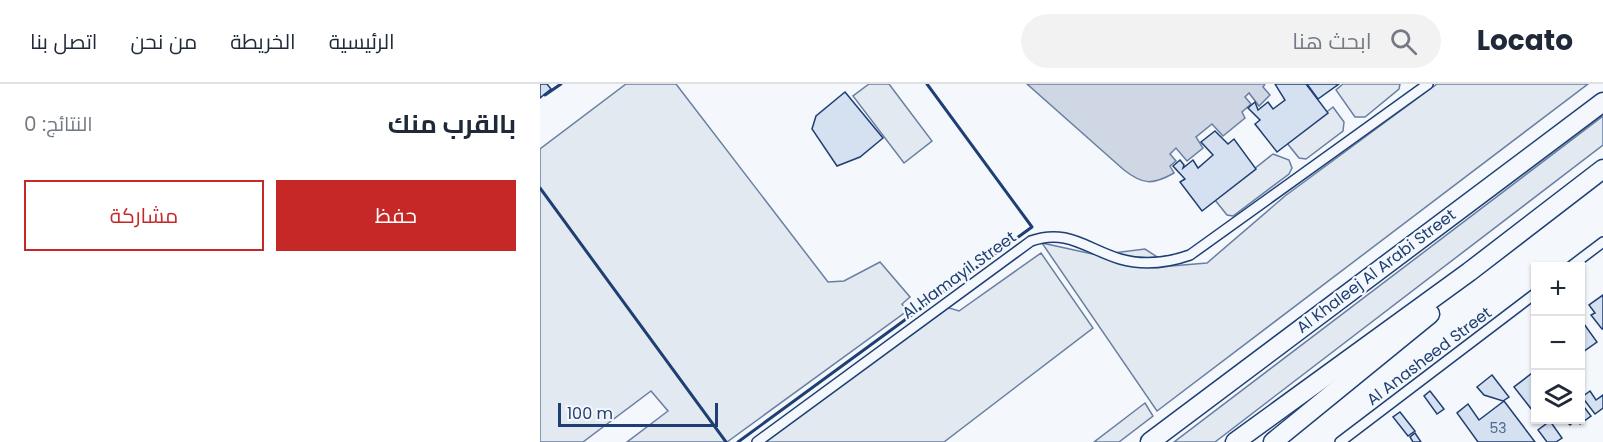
<!DOCTYPE html>
<html lang="ar">
<head>
<meta charset="utf-8">
<style>
  body { margin:0; font-family:Poppins,Cairo,sans-serif; background:#f2f2f3; color:#1f2937; direction:rtl }
  .controls { position:absolute; right:18px; bottom:18px; display:grid; overflow:hidden; border-radius:0px; box-shadow:0 2px 4px #0004 }
  .controls button { width:54px; height:54px; display:grid; place-items:center; padding:0; border:0; border-bottom:2px solid #e0e1e3; background:#fff; color:#1f2937; font:30px sans-serif }
  .scale { position:absolute; left:18px; bottom:15px; width:160px; box-sizing:border-box; padding-left:6px; border:3px solid #1d3f73; border-top:0; font-size:16px; line-height:21px; white-space:nowrap; color:#1d3f73; -webkit-text-stroke:4px #f4f7fb; paint-order:stroke }
  .list { margin:0; padding:0; list-style:none }
  h2 { display:flex; justify-content:space-between; align-items:center; height:78px; margin:0; padding:0 24px; font-size:26px }
  h2 small { font-size:20px; font-weight:400; color:#747a83 }
  .actions { display:flex; gap:12px; padding:18px 24px }
  .actions a { flex:1; padding:14px 0; border:2px solid #c62828; border-radius:0px; text-align:center; font-size:21px; color:#c62828 }
  .actions .main { background:#c62828; color:#fff }
  .icon { flex:none; width:33px; height:33px; fill:none; stroke:currentColor; stroke-width:2; stroke-linecap:round; stroke-linejoin:round }
  .map { position:relative; flex:none; width:1063px; height:358px; overflow:hidden; direction:ltr }
  header { display:flex; align-items:center; gap:36px; box-sizing:border-box; height:84px; padding:0 30px; background:#fff; border-bottom:2px solid #e0e1e3 }
  header strong { font-size:28px }
  nav { display:flex; gap:33px; margin-inline-start:auto; font-size:21px }
  .search { width:420px; height:54px; background:#f2f2f3; display:flex; align-items:center; gap:15px; box-sizing:border-box; padding:0 21px; border-radius:33px; color:#747a83; font-size:22px }
  main { display:flex }
  aside { flex:1; background:#fff }
  .map>svg:first-child { display:block }
  .green { fill:#e3e9f0; stroke:#687fa3; stroke-width:1.5 }
  .water { fill:#cfd7e4; stroke:#687fa3; stroke-width:1.5 }
  .building { fill:#d5e0f0; stroke:#1d3f73; stroke-width:1.5 }
  .lines { fill:none; stroke-linecap:round; stroke-linejoin:round }
  .street-casing { stroke:#1d3f73; stroke-width:12 }
  .highway-casing { stroke:#1d3f73; stroke-width:21 }
  .street { stroke:#f4f7fb; stroke-width:9 }
  .highway { stroke:#f4f7fb; stroke-width:18 }
  .wall { stroke:#1d3f73; stroke-width:3 }
  .labels { text-anchor:middle; dominant-baseline:central; stroke-width:4.5; stroke-linejoin:round; paint-order:stroke }
  .number-label { font-size:14px; fill:#4b6792 }
  .street-label { font-size:16px; fill:#1d3f73; stroke:#f4f7fb }
</style>
</head>
<body>
<header>
<strong>Locato</strong>
<div class="search"><svg class="icon" aria-label="search" viewBox="0 0 24 24"><circle cx="10" cy="10" r="6"/><path d="M15 15l6 6"/></svg>ابحث هنا</div>
<nav><a>الرئيسية</a><a>الخريطة</a><a>من نحن</a><a>اتصل بنا</a></nav>
</header>
<main>
<div class="map">
<svg width="1063" height="358" viewBox="0 0 1063 358">
  <rect width="100%" height="100%" fill="#f4f7fb"/>
  <!-- green -->
  <g class="green">
    <path d="M86,0H136L288,198L304,197L340,178L370,213L362,220L367,227L187,358H87L128,327L111,307L43,358H0V65Z"/>
    <path d="M329,0H349L392,57L364,79L313,12Z"/>
    <path d="M803,0H860L859,5L825,33H815L796,6Z"/>
    <path d="M897,0H1048L617,327L502,159L557,171L605,165L631,182L667,179L745,112Z"/>
    <path d="M793,23L804,38L803,47L766,75L759,74L747,59Z"/>
    <path d="M1063,32V61L675,358H634Z"/>
    <path d="M733,70L749,76L752,84L749,90L693,132L687,131L675,116Z"/>
    <path d="M501,169L553,244L404,358H225L406,223L419,227Z"/>
    <path d="M605,319L613,332L579,358H554Z"/>
  </g>
  <!-- water -->
  <path class="water" d="M487,0H725L723,3L730,11L719,22L709,9L705,13L711,20L702,28L705,34L683,52L672,40L656,53L663,64L647,77L636,64L630,70L636,77L630,82L634,89C613,101 603,101 584,86Z"/>
  <!-- building -->
  <g class="building">
    <path d="M0,0H7L11,5L0,14Z"/>
    <path d="M735,0H766L788,29L737,68L715,40L720,36L708,24L715,18L718,26L728,18L733,25L745,16Z"/>
    <path d="M767,0H799L778,15Z"/>
    <path d="M305,8L343,54L320,73L297,82L272,45L276,32Z"/>
    <path d="M675,47L688,60L694,55L716,85L662,127L640,98L645,95L633,82L640,76L644,81L643,84L653,76L658,84L673,71L661,58Z"/>
    <path d="M1063,211V245H1062L1051,231L1055,229L1049,221Z"/>
    <path d="M1044,240L1057,258L1040,270V243Z"/>
    <path d="M996,286V331L974,303Z"/>
    <path d="M952,291L969,313L963,317L944,311L937,303Z"/>
    <path d="M890,307L904,325L897,330L884,312Z"/>
    <path d="M1050,307L1056,316L1063,311V324L1055,330L1042,313Z"/>
    <path d="M964,317L995,358H938L917,329L928,320L939,336Z"/>
    <path d="M1041,319L1051,332L1040,340L1036,336L1030,341L1025,336H1040Z"/>
    <path d="M860,328L875,347L868,352L853,333Z"/>
    <path d="M1010,337L1022,354L1016,358H1007L998,346Z"/>
    <path d="M875,349L881,358H873L870,353Z"/>
  </g>
  <g class="lines">
    <defs>
      <g id="street">
        <path d="M1030,183L1063,158"/>
        <path d="M217,358L491,157C527,144 547,165 580,175C604,182 627,179 650,171L888,0"/>
        <path d="M800,358L996,209"/>
      </g>
      <g id="highway">
        <path d="M610,358L1063,18"/>
        <path d="M695,358L929,188L1063,85"/>
        <path d="M733,358L890,230"/>
      </g>
    </defs>
    <!-- street casing -->
    <use href="#street" class="street-casing"/>
    <!-- highway casing -->
    <use href="#highway" class="highway-casing"/>
    <!-- street -->
    <use href="#street" class="street"/>
    <!-- highway -->
    <use href="#highway" class="highway"/>
    <!-- wall -->
    <g class="wall">
      <path d="M5,11L21,0"/>
      <path d="M0,104L186,358"/>
      <path d="M198,358L492,143L387,0"/>
    </g>
  </g>
  <g class="labels">
    <!-- number labels -->
    <g class="number-label">
      <text x="958" y="344">53</text>
    </g>
    <!-- street labels -->
    <g class="street-label">
      <text transform="translate(836 187) rotate(-37)">Al Khaleej Al Arabi Street</text>
      <text transform="translate(419 191) rotate(-36)">Al Hamayil Street</text>
      <text transform="translate(889 272) rotate(-37)">Al Anasheed Street</text>
    </g>
  </g>
</svg>
<div class="controls">
<button>+</button>
<button>−</button>
<button><svg class="icon" aria-label="layers" viewBox="0 0 24 24"><path d="M12 4l9 5-9 5-9-5zM3 14l9 5 9-5"/></svg></button>
</div>
<div class="scale">100 m</div>
</div>
<aside>
<h2>بالقرب منك<small>النتائج: 0</small></h2>
<ul class="list">
</ul>
<div class="actions"><a class="main">حفظ</a><a>مشاركة</a></div>
</aside>
</main>
</body>
</html>
